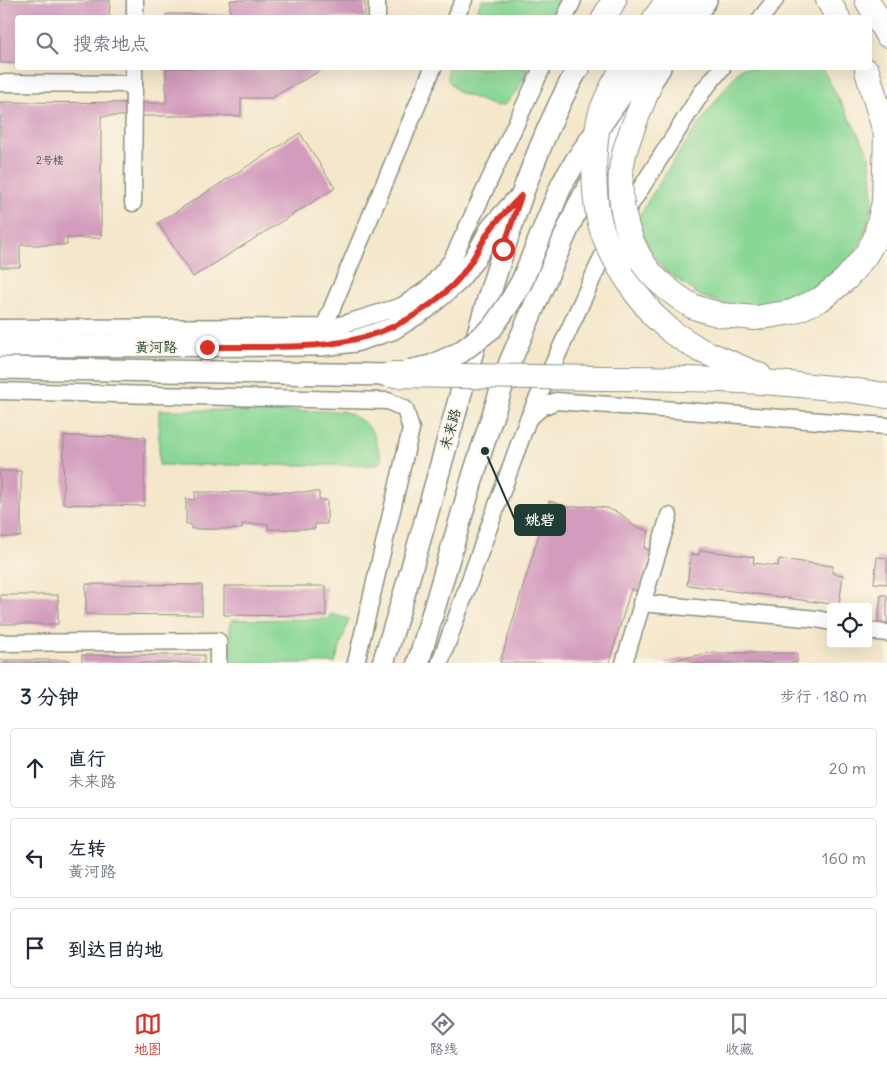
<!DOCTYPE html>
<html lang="zh">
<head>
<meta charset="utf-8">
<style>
  body { margin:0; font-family:Delius,"LXGW WenKai TC",sans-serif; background:#f6f6f7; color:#1f2937 }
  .controls { position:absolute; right:15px; bottom:15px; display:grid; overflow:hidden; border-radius:5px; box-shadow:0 5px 20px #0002 }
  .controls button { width:45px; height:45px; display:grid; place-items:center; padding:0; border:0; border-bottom:1px solid #e0e1e3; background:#fff; color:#1f2937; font:25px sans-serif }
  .stop { position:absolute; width:15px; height:15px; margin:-11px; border:4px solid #d93025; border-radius:50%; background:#fff }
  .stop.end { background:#d93025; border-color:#fff; box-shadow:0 1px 5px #0008 }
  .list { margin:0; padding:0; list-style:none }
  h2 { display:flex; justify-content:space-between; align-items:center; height:65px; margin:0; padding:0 20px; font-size:21px }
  h2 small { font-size:16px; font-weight:400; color:#747a83 }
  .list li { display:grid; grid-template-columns:32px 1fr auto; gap:15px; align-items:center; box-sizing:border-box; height:80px; margin:0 10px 10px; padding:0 10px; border:1px solid #e0e1e3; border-radius:5px }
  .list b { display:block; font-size:19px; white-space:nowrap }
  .list p { margin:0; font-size:16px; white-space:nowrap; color:#747a83 }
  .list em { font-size:16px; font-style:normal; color:#747a83 }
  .icon { flex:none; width:28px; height:28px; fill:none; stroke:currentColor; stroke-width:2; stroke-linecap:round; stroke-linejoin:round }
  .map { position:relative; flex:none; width:887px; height:663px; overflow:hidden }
  .search { position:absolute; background:#fff; box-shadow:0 5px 20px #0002; left:15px; right:15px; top:15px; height:55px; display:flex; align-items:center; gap:12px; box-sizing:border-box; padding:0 18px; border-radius:5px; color:#747a83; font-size:19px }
  .sheet { height:335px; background:#fff }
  nav { display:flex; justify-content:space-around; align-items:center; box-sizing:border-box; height:70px; border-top:1px solid #e0e1e3; background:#fff; font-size:14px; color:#747a83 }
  nav a { display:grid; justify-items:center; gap:2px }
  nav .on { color:#d93025 }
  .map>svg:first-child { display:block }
  .green { fill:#89d795; stroke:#548a64 }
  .building { fill:#d39bbe }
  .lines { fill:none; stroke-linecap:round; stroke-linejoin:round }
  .minor-casing { stroke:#8a9280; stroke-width:19 }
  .major-casing { stroke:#8a9280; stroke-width:24 }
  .highway-casing { stroke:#8a9280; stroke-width:26 }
  .minor { stroke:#fff; stroke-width:16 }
  .major { stroke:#fff; stroke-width:21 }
  .highway { stroke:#fff; stroke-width:24 }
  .major-bridge-casing { stroke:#8a9280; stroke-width:24; stroke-linecap:butt }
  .highway-bridge-casing { stroke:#8a9280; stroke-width:26; stroke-linecap:butt }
  .major-bridge { stroke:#fff; stroke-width:21 }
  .highway-bridge { stroke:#fff; stroke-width:24 }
  .route { stroke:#d93025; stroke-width:6 }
  .labels { text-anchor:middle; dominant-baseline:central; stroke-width:4; stroke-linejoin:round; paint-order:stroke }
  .number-label { font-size:11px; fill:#4c5456 }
  .street-label { font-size:14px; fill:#1f3d34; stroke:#fcf5e5 }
  .leader { fill:none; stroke:#1f3d34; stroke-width:2 }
  .callout-dot { fill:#1f3d34; stroke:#fcf5e5; stroke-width:2 }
  .callout { fill:#1f3d34; stroke:#1f3d34; stroke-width:2 }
  .callout-label { font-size:15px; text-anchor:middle; font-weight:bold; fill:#fff }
</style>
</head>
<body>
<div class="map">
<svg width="887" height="663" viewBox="0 0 887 663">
  <rect width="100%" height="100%" fill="#fcf5e5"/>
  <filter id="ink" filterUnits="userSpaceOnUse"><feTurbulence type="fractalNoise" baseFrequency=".02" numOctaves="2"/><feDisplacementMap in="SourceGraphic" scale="10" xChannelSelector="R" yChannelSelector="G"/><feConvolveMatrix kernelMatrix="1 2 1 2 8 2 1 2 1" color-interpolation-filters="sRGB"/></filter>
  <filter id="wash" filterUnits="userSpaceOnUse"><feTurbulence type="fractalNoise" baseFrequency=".0096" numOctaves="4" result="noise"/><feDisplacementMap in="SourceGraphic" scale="20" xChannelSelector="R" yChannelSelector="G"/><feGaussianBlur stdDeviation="1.12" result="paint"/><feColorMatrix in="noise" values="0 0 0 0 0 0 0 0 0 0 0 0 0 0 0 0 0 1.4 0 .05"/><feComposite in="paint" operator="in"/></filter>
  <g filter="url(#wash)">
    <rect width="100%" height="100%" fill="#f4e7cc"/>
    <!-- green -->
    <g class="green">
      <path d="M482,0H560L551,17H473Z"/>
      <path d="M448,68H528L517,92L504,105L495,106L458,92L448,80Z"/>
      <path d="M741,68H822L868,152L871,169L873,201L865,233L848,264L810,296L759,307L731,306L700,296L662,268L649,248L637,219C669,166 703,116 741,68Z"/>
      <path d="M159,410L343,411C373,423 372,431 382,459L377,465H159Z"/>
      <path d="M331,614L349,619L335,663H230V625L232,620L326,619Z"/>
    </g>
    <g id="blocks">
      <!-- building -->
      <g class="building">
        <path d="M0,0H110L109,18H18V63H0Z"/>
        <path d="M231,0H365V18H166V14H230V1Z"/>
        <path d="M166,68H325L271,98H241V116H101V238H67V245H20V267H0V102L166,103Z"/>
        <path d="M300,133L335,188L193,277L158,223Z"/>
        <path d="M64,436L145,437L144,506L63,504Z"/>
        <rect x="0" y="471" width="21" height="66"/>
        <path d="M195,492H319V500H327V524H315V529H268V524H242V529H191V524H186V499L195,500Z"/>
        <path d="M549,501L569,507L588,506L607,508L621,514L634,526L649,531L644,548L652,551L639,592L631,589L609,663H500Z"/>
        <path d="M700,550L754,557L753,563L778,566L779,559L833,566L832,573L843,575L839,605L687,585L691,554L699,555Z"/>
        <path d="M877,557L887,558V584L874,583Z"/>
        <path d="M86,584L202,585V615L86,614Z"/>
        <path d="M224,586H326V616L224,615Z"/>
        <rect x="0" y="595" width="58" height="29"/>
        <path d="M881,595H887V623L878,622Z"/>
        <path d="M707,653H797V663H663Z"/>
        <rect x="82" y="655" width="122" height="8"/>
        <rect x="0" y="660" width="69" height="3"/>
      </g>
    </g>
  </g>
  <g filter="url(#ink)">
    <use href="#blocks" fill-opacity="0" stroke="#8a9280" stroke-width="1"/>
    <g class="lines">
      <defs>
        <g id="minor">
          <path d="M377,0V18"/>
          <path d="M135,18V0"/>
          <path d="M455,18L464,0"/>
          <path d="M565,18L573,0"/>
          <path d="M761,18L775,0"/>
          <path d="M0,83L134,84V68"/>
          <path d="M133,203L134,84"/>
          <path d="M622,218L702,92L722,68"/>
          <path d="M324,327L433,68"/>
          <path d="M0,328L334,327L402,306L429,288L452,260L542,68"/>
          <path d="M0,391L388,401L405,409L411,429L356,663"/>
          <path d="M530,415L610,240"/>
          <path d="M641,603L817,619L831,622"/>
          <path d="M868,631L887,633"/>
          <path d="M0,643L218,641V663"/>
          <path d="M440,663L528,419L542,407L556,401L887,426"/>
          <path d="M624,663L669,516"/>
        </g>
        <g id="major">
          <path d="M674,18L686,0"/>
          <path d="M694,18L706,0"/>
          <path d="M0,346L321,345L355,341L392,329L427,307L455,283L475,258L491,229L516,201"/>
          <path d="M0,368L389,375"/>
          <path d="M383,663C422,542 452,418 489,296C513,218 538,140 578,68"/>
          <path d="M418,663L475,470L510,362L577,208L623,126L660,68"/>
        </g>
        <g id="highway">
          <path d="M828,0L838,18"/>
          <path d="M867,0L887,35"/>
          <path d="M604,18L614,0"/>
          <path d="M655,18L668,0"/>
          <path d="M577,69L578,68"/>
          <path d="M620,268L636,293L653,315L673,333L700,350L759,375"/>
          <path d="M721,315L756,318L792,312L821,299L846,279L865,256L875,239L884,202L886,135L867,71"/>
          <path d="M604,378C666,378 727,379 788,384C821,387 855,389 887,396"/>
        </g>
      </defs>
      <!-- minor casing -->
      <use href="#minor" class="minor-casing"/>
      <!-- major casing -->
      <use href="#major" class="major-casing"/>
      <!-- highway casing -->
      <use href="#highway" class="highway-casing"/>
      <!-- minor -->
      <use href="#minor" class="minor"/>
      <!-- major -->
      <use href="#major" class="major"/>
      <!-- highway -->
      <use href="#highway" class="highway"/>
      <defs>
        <path id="major-bridge" d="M409,371L431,366L461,352L492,328L510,302L522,281L562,184L577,159L640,68"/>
        <g id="highway-bridge">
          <path d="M649,86C641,108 630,131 624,154C615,191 624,236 646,267C657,283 676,296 692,306C701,310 712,312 721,315"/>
          <path d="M620,268C612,254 604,239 600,223C592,193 593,150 599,120C603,102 614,83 623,68"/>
          <path d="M389,375L604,378"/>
        </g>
      </defs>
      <!-- major-bridge casing -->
      <use href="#major-bridge" class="major-bridge-casing"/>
      <!-- highway-bridge casing -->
      <use href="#highway-bridge" class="highway-bridge-casing"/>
      <!-- major-bridge -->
      <use href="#major-bridge" class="major-bridge"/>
      <!-- highway-bridge -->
      <use href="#highway-bridge" class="highway-bridge"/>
    </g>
  </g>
  <g class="lines" filter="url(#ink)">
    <!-- route -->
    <path class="route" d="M207,347C302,346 381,357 454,284C470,268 478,248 490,230C498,218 511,207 521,196L503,249"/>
  </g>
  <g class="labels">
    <!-- number labels -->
    <g class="number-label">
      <text x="50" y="160">2号楼</text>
    </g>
    <!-- street labels -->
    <g class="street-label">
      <text x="156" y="347">黄河路</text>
      <text transform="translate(450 429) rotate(-74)">未来路</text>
    </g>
  </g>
  <!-- callouts -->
  <path class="leader" d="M485 451L515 520"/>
  <circle class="callout-dot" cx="485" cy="451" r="5"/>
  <rect class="callout" x="515" y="505" width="50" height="30" rx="5"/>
  <g class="callout-label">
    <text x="540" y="525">姚砦</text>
  </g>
</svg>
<div class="controls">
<button><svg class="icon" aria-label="locate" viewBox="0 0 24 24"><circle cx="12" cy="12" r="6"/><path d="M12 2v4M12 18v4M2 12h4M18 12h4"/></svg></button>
</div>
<div class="stop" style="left:503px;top:249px"></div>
<div class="stop end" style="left:207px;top:347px"></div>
<div class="search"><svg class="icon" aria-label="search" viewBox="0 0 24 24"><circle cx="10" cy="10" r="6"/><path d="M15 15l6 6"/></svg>搜索地点</div>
</div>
<section class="sheet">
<h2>3 分钟<small>步行 · 180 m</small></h2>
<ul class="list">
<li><svg class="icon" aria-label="ahead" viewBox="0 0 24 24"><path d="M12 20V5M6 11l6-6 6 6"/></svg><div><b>直行</b><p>未来路</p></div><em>20 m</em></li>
<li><svg class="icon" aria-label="left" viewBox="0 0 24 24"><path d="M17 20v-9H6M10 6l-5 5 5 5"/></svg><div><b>左转</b><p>黄河路</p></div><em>160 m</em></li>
<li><svg class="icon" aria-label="arrive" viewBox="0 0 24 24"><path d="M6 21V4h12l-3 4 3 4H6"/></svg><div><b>到达目的地</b></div></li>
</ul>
</section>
<nav>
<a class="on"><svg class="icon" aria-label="map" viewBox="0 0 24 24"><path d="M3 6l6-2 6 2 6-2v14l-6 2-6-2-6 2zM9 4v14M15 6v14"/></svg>地图</a>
<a><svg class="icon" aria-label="directions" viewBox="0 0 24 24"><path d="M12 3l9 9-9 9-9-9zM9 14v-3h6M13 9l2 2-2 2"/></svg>路线</a>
<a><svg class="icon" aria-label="saved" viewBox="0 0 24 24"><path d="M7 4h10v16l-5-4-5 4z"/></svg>收藏</a>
</nav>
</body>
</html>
